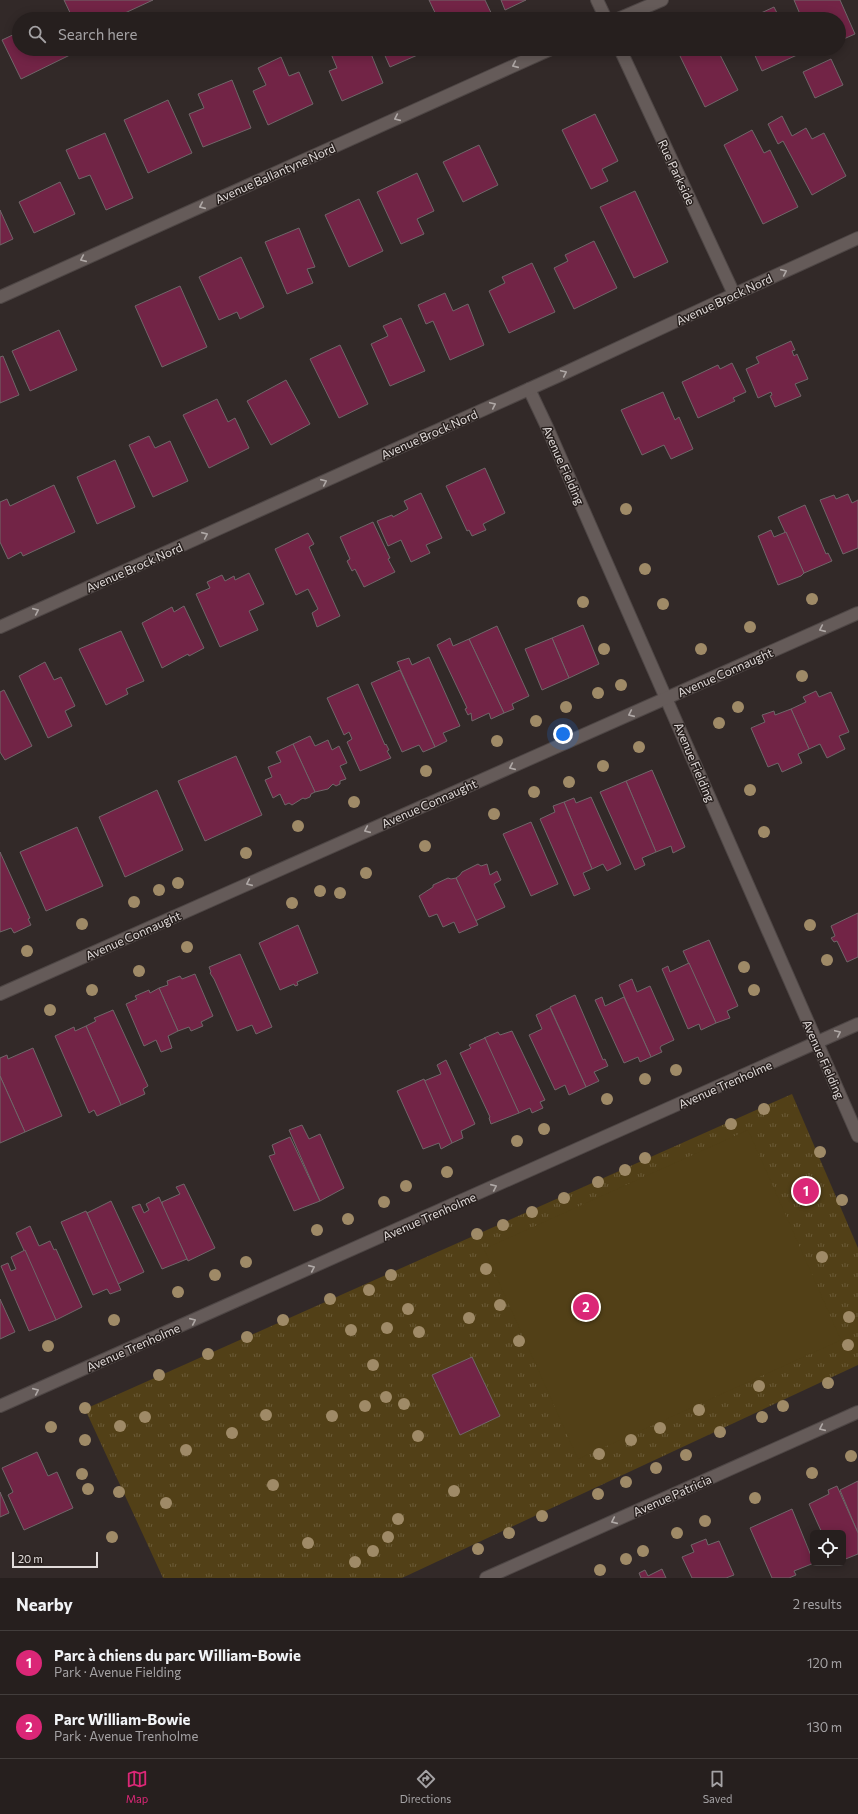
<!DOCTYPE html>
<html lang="en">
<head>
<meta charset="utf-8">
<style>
  body { margin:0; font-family:Commissioner,sans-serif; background:#2e2727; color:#f1f3f6 }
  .controls { position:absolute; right:12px; bottom:12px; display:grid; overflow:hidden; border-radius:6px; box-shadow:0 2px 10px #0003 }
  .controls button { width:36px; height:36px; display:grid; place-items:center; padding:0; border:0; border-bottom:1px solid #423d3c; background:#261f1e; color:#f1f3f6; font:20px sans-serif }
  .scale { position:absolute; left:12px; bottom:10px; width:86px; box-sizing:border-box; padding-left:4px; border:2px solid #e1dbda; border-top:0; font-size:11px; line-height:14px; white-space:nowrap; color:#e1dbda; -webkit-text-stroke:3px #28201e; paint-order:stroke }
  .you { position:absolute; left:563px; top:734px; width:14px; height:14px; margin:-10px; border:3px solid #fff; border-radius:50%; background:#1a73e8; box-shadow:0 0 0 6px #1a73e833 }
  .badge { display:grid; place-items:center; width:26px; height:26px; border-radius:50%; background:#db2777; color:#fff; font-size:13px; font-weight:700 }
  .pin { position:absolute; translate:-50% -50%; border:2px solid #fff; box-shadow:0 1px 4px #0006 }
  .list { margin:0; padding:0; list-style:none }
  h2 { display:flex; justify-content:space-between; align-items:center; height:52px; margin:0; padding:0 16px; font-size:17px }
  h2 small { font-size:13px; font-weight:400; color:#a4a2a4 }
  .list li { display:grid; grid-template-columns:26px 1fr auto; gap:12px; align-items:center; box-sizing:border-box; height:64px; padding:0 16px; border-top:1px solid #423d3c }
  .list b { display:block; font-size:15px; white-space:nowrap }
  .list p { margin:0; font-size:13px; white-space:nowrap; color:#a4a2a4 }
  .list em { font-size:13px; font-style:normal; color:#a4a2a4 }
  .icon { flex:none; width:22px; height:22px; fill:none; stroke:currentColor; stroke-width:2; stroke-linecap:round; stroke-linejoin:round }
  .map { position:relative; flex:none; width:858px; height:1578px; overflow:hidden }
  .search { position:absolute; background:#261f1e; box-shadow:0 2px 10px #0003; left:12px; right:12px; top:12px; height:44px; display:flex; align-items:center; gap:10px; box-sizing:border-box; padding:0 14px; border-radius:22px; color:#a4a2a4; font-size:15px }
  .sheet { height:180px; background:#261f1e }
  nav { display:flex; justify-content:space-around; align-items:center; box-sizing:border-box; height:56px; border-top:1px solid #423d3c; background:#261f1e; font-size:11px; color:#a4a2a4 }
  nav a { display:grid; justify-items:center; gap:2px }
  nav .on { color:#db2777 }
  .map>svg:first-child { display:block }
  .park { fill:url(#park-tufts) }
  .pitch { fill:#524017 }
  .building { fill:#722446; stroke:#706669 }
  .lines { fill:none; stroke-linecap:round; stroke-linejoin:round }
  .minor-casing { stroke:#4e4645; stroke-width:14 }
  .minor { stroke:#655b59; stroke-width:12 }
  .tree { fill:#9f8a67 }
  .oneway { stroke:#afa8a6 }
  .labels { text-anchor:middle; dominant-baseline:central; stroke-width:3; stroke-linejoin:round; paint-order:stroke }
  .street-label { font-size:12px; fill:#e1dbda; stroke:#28201e }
</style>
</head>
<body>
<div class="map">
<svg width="858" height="1578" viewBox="0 0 858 1578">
  <defs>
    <pattern id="park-tufts" width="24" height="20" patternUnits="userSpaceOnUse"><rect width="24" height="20" fill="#524017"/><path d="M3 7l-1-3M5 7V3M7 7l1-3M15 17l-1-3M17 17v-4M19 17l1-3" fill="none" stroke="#6b5b38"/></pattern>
  </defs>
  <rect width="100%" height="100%" fill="#322928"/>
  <!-- park -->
  <path class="park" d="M792,1094L858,1248V1365L402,1578H163L85,1409Z"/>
  <!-- pitch -->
  <path class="pitch" d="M748,1130L841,1340L578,1459L484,1249Z"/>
  <!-- building -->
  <g class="building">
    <path d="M64,0H153L112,19H73Z"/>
    <path d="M429,0H485L494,19H438Z"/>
    <path d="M501,0H526L505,10Z"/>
    <path d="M794,0H840L855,34L839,41V19H802Z"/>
    <path d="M774,7L780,19H748Z"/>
    <path d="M19,32V49H72L74,53L21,79L2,40Z"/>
    <path d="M329,49H369L383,83L342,101L329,71L337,68Z"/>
    <path d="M382,49H429V50L390,67Z"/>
    <path d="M684,49H717L738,90L705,107L678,52Z"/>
    <path d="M752,49H794L797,55L762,71Z"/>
    <path d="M281,57L289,76L299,72L313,104L268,125L253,91L266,85L258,68Z"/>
    <path d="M831,59L843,85L815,98L803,72Z"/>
    <path d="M232,80L251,128L203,147L189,114L204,108L198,94Z"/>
    <path d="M168,100L192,153L148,173L124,120Z"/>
    <path d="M595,114L618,161L602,169L608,181L591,189L562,130Z"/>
    <path d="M782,116L792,136L806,128L812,139L824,133L846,176L812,195L783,141L778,144L768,124Z"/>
    <path d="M752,130L764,153L770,150L798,207L763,224L724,145Z"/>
    <path d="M105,133L133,198L106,210L90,175L79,179L66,150Z"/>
    <path d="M479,145L498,185L463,202L443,162Z"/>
    <path d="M417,173L434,211L417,219L424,234L401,244L377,192Z"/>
    <path d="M60,182L75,214L34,233L19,202Z"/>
    <path d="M635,191L668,262L634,278L600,207Z"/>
    <path d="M359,199L383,251L349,267L325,215Z"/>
    <path d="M0,210L13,239L0,245Z"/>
    <path d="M299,228L315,267L307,269L313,283L287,294L265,242Z"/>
    <path d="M594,241L617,288L574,309L554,268L568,261L565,255Z"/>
    <path d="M241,257L264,307L240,319L237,312L219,320L199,277Z"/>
    <path d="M532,263L555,312L509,333L489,291L505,283L502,277Z"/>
    <path d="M180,286L207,347L162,367L135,306Z"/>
    <path d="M445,293L453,311L468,304L484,345L450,360L433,321L426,324L418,305Z"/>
    <path d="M401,318L425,371L390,386L371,344L388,336L383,326Z"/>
    <path d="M59,330L77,370L30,391L12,351Z"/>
    <path d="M791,341L795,350L792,351L794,356L797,354L808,379L795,384L801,396L775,407L770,396L772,395L771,392L758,398L746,369L759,363L756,357Z"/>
    <path d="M340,345L368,404L339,418L310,359Z"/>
    <path d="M3,356L19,395L0,403V357Z"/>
    <path d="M732,363L746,392L733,398L735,401L698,418L682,382L718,365L720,369Z"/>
    <path d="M286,380L310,424L271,445L247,401Z"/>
    <path d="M663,392L675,420L679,417L693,449L671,459L664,445L642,455L621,410Z"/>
    <path d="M217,399L228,422L235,418L249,448L209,468L183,415Z"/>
    <path d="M149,436L155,448L170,441L188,481L153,497L129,445Z"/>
    <path d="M115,460L135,507L97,524L77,477Z"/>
    <path d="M485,468L505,513L483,524L486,530L472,536L469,530L467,531L446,486Z"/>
    <path d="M54,485L75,532L23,556L21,552L8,559L0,542V502L7,499L10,506Z"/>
    <path d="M421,493L442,538L426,545L430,553L411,562L401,540L388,546L377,521L392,515L393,517L408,509L404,501Z"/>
    <path d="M848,494L852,503L858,500V548L843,554L820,500L834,495L836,499Z"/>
    <path d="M805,505L826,554L828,553L832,561L804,573L778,517Z"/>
    <path d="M373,522L390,558L388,559L395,572L364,587L355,569L352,571L347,561L350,559L340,537Z"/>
    <path d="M771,530L774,537L786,532L804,573L801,576L778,585L758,536Z"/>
    <path d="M308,533L314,544L309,547L340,616L317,627L312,613L318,609L308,589L296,595L275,549Z"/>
    <path d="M249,573L264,604L249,611L258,630L220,647L196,594L210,588L207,582L222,575L225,581L234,576L235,580Z"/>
    <path d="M184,606L204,648L189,656L188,654L162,668L142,623L172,607L174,612Z"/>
    <path d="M583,625L599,664L569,678L552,638Z"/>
    <path d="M497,626L529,696L512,704L514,709L504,713L469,639Z"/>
    <path d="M121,631L144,681L126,689L128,694L106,705L79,649Z"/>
    <path d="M450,638L453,646L469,639L504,713L491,719L489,713L472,721L471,713L468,715L465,709L467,708L437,645Z"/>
    <path d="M552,638L569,678L542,690L525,649Z"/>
    <path d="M429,657L460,726L443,733L447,741L435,747L397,662L409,658L412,665Z"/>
    <path d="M45,662L54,680L61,677L75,706L65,711L72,726L48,738L19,676Z"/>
    <path d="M400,670L435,747L423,752L419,745L402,752L371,683Z"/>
    <path d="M358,684L385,745L386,744L389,750L387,751L391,758L360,771L347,742L352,739L349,732L344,735L327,698Z"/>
    <path d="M4,690L32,746L5,760L0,752V692Z"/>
    <path d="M816,691L819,697L831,692L849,732L839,736L845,749L827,758L820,744L809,749L791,709L806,702L803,697Z"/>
    <path d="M791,709L809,749L798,754L802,763L782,772L778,763L768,767L751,728L765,722L762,715L774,711L775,715Z"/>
    <path d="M310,736L315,746L328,740L332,750L339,746L347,763L340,766L346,779L340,781V784L336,786L333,784L328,789L315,792L293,744Z"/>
    <path d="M293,744L315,792L311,794L310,797L305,799L303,798L292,805L289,803L285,805L280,794L273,798L265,780L272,777L268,767L281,762L276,752Z"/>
    <path d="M236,756L262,815L205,841L178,781Z"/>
    <path d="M652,770L685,847L673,853L671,846L656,852L626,781Z"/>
    <path d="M626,781L656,852L642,858L645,865L635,870L600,792Z"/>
    <path d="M157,790L183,850L125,877L99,817Z"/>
    <path d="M591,797L621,864L607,871L603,864L592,869L564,802L574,798L576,803Z"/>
    <path d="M564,802L592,869L583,873L590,889L574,896L540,819L555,812L553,806Z"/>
    <path d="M531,822L558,884L531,896L503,834Z"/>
    <path d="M77,827L103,886L46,911L20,852Z"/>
    <path d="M0,852L30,918L28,919L31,925L14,933L11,928L0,932Z"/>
    <path d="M478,864L481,866L487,864L490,875L497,871L501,880L494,884L505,907L475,921L456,878L460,875L462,872Z"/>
    <path d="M448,878L451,879L456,878L478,925L459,933L454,922L443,927L437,914L429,917L419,896L433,887V885Z"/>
    <path d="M858,913V957L847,962L837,941L834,942L831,938L835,936L831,926Z"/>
    <path d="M298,925L318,973L297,982L298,985L295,986L294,984L280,990L259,943Z"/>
    <path d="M709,940L738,1006L727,1011L730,1018L716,1023L683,951Z"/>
    <path d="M240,954L272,1027L256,1034L252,1025L237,1031L214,979L210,973L211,972L209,967Z"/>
    <path d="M689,963L716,1023L701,1030L699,1024L688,1029L662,969L668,966L670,972Z"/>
    <path d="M195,974L213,1016L201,1022L203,1026L191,1031L189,1027L178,1031L159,988L168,985L167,981L180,976L182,979Z"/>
    <path d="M632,979L637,992L650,986L674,1040L661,1046L660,1048L662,1052L651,1057L619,985Z"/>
    <path d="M159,988L178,1031L168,1036L172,1048L161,1052L156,1040L144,1046L126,1004L137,999L135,996L149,990L150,993Z"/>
    <path d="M575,995L603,1060L605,1059L608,1066L594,1072L599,1081L586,1087L550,1007Z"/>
    <path d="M602,997L605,1006L624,997L651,1057L640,1062L638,1057L624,1063L595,1000Z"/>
    <path d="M550,1008L586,1087L569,1095L565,1085L555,1090L529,1035L542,1029L536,1015Z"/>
    <path d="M113,1010L148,1086L143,1089L145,1094L121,1105L86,1026L96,1021L94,1018Z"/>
    <path d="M86,1026L121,1105L97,1116L94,1110L89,1113L55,1036L74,1027L75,1031Z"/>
    <path d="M512,1031L545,1100L540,1102L543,1108L532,1113L530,1108L519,1113L484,1038L498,1032L500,1035Z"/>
    <path d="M485,1038L519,1113L491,1124L489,1118L490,1117L460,1053L471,1048L469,1045Z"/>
    <path d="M33,1048L62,1116L25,1132L0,1076V1058L7,1055L8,1059Z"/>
    <path d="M446,1060L475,1124L461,1131L463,1138L452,1143L424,1081L441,1074L437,1065Z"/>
    <path d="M0,1076L25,1132L0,1143Z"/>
    <path d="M424,1079L452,1143L441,1149L439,1143L423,1149L397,1091Z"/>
    <path d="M302,1125L309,1139L320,1134L344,1188L320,1201L289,1130Z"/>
    <path d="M290,1137L320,1201L294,1211L269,1156L275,1154L272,1145Z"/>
    <path d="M184,1184L215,1248L188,1261L162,1205V1202L180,1194L176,1187Z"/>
    <path d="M159,1197L187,1259L162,1269L132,1207L140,1204L144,1213L149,1210L146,1204Z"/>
    <path d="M111,1201L144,1272L118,1284L87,1213Z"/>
    <path d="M86,1211L121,1290L110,1294L107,1289L93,1295L61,1222Z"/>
    <path d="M30,1226L39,1246L50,1241L54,1250L56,1249L82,1307L56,1320L16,1233Z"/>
    <path d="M25,1250L56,1320L29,1331L1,1266L8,1263L11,1271L16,1269L11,1257Z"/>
    <path d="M0,1299L15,1332L0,1339Z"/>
    <path d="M472,1357L500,1416L460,1435L432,1375Z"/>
    <path d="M37,1452L48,1476L57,1472L73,1508L24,1530L8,1495L13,1492L2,1468Z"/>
    <path d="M858,1481V1533L840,1490Z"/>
    <path d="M837,1486L858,1533V1554L843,1560V1533H822L809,1504L829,1494L828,1490Z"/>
    <path d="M0,1492L9,1513L0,1517Z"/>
    <path d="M792,1509L814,1563L794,1571L796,1575L789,1578H772L750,1528Z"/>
    <path d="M706,1539L708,1545L719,1541L734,1575L726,1578H692L682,1557L694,1552L691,1545Z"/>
    <path d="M662,1569L666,1578H641L639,1573L645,1570L648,1576Z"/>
  </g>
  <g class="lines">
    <defs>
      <g id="minor">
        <path d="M597,0L606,19"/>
        <path d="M618,19L662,0"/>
        <path d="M620,49L734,294"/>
        <path d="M0,297L551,49"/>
        <path d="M529,389L547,427L858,1136"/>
        <path d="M0,627L558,376L713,304L858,238"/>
        <path d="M0,994L858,613"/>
        <path d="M0,1406L858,1024"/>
        <path d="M486,1578L858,1412"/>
      </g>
    </defs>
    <!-- minor casing -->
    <use href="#minor" class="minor-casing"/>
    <!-- minor -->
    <use href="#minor" class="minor"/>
  </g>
  <!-- trees -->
  <g class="tree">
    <circle cx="626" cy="509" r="6"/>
    <circle cx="645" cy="569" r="6"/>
    <circle cx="812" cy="599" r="6"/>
    <circle cx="583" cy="602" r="6"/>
    <circle cx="663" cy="604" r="6"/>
    <circle cx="750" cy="627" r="6"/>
    <circle cx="604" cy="649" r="6"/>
    <circle cx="701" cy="649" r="6"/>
    <circle cx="802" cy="676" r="6"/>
    <circle cx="621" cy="685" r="6"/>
    <circle cx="598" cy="693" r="6"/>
    <circle cx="566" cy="707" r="6"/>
    <circle cx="738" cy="707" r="6"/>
    <circle cx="536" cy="721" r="6"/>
    <circle cx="719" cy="723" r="6"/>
    <circle cx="497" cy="741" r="6"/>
    <circle cx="639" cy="747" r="6"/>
    <circle cx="603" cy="766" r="6"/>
    <circle cx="426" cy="771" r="6"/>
    <circle cx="569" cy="782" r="6"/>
    <circle cx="750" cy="790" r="6"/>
    <circle cx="534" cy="792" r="6"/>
    <circle cx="354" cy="802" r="6"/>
    <circle cx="494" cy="814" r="6"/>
    <circle cx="298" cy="826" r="6"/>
    <circle cx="764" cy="832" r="6"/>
    <circle cx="425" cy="846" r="6"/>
    <circle cx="246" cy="853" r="6"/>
    <circle cx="366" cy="873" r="6"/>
    <circle cx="178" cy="883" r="6"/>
    <circle cx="159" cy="890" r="6"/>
    <circle cx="320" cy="891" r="6"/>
    <circle cx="340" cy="893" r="6"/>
    <circle cx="134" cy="902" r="6"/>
    <circle cx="292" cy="903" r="6"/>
    <circle cx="82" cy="924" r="6"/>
    <circle cx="810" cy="925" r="6"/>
    <circle cx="187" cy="947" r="6"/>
    <circle cx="27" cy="951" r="6"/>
    <circle cx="827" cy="960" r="6"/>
    <circle cx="744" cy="967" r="6"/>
    <circle cx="139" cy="971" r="6"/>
    <circle cx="92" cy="990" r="6"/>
    <circle cx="754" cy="990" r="6"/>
    <circle cx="50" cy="1010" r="6"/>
    <circle cx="676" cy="1070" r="6"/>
    <circle cx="645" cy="1079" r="6"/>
    <circle cx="607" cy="1099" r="6"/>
    <circle cx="764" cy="1109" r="6"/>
    <circle cx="731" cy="1124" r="6"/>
    <circle cx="544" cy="1129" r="6"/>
    <circle cx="517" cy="1141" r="6"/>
    <circle cx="820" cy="1152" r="6"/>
    <circle cx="645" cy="1158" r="6"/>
    <circle cx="625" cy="1170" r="6"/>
    <circle cx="447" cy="1172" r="6"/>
    <circle cx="598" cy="1182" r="6"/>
    <circle cx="406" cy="1186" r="6"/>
    <circle cx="564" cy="1198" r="6"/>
    <circle cx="842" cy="1200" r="6"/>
    <circle cx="384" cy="1202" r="6"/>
    <circle cx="532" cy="1212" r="6"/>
    <circle cx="348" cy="1219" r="6"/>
    <circle cx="503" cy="1225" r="6"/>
    <circle cx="317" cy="1230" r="6"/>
    <circle cx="477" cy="1234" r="6"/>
    <circle cx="822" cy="1257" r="6"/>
    <circle cx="246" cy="1262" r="6"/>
    <circle cx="486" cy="1269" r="6"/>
    <circle cx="215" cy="1275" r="6"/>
    <circle cx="391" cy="1275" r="6"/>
    <circle cx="369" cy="1290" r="6"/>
    <circle cx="178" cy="1292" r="6"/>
    <circle cx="330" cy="1299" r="6"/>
    <circle cx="500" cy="1305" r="6"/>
    <circle cx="408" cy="1309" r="6"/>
    <circle cx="849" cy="1317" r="6"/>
    <circle cx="469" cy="1318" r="6"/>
    <circle cx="114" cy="1320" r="6"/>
    <circle cx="283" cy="1320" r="6"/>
    <circle cx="387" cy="1328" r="6"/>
    <circle cx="351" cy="1330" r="6"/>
    <circle cx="419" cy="1332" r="6"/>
    <circle cx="247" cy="1337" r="6"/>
    <circle cx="519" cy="1341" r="6"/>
    <circle cx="848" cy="1345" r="6"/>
    <circle cx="48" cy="1346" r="6"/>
    <circle cx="208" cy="1354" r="6"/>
    <circle cx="373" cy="1365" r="6"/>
    <circle cx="159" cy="1375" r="6"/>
    <circle cx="828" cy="1383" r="6"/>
    <circle cx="759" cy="1386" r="6"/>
    <circle cx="386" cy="1397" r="6"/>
    <circle cx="404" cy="1404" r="6"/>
    <circle cx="365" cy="1406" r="6"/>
    <circle cx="783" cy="1406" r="6"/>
    <circle cx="85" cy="1408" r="6"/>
    <circle cx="699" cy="1410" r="6"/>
    <circle cx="266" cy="1415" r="6"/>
    <circle cx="332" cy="1416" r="6"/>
    <circle cx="145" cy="1417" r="6"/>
    <circle cx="762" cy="1417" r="6"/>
    <circle cx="120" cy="1426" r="6"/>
    <circle cx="51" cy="1427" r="6"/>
    <circle cx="660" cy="1428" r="6"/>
    <circle cx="720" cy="1432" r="6"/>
    <circle cx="232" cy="1433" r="6"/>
    <circle cx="418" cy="1436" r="6"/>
    <circle cx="85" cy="1440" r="6"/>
    <circle cx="631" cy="1440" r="6"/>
    <circle cx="186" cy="1450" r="6"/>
    <circle cx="599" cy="1454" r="6"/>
    <circle cx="686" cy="1455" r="6"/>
    <circle cx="851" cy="1456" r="6"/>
    <circle cx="656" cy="1468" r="6"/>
    <circle cx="812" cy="1473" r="6"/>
    <circle cx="82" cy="1474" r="6"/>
    <circle cx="626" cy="1482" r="6"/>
    <circle cx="273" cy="1485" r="6"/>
    <circle cx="88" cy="1489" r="6"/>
    <circle cx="454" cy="1491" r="6"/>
    <circle cx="119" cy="1492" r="6"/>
    <circle cx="598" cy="1494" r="6"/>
    <circle cx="755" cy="1498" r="6"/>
    <circle cx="166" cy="1503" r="6"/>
    <circle cx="542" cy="1516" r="6"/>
    <circle cx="398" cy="1519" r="6"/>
    <circle cx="705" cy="1521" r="6"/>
    <circle cx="509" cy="1533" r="6"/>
    <circle cx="677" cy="1533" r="6"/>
    <circle cx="112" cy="1537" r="6"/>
    <circle cx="388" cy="1537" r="6"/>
    <circle cx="308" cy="1543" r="6"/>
    <circle cx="478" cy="1549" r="6"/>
    <circle cx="373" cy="1551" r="6"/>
    <circle cx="643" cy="1551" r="6"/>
    <circle cx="626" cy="1559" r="6"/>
    <circle cx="355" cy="1562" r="6"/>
    <circle cx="600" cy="1570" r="6"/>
  </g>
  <!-- one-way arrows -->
  <defs><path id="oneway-chevron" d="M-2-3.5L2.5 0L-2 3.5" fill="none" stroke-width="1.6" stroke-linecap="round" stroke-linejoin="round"/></defs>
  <g class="oneway">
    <use href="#oneway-chevron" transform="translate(515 65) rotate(156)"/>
    <use href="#oneway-chevron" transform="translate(397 118) rotate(156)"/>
    <use href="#oneway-chevron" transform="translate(202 206) rotate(156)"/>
    <use href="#oneway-chevron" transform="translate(83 259) rotate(156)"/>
    <use href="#oneway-chevron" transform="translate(784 272) rotate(-24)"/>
    <use href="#oneway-chevron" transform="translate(564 373) rotate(-25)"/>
    <use href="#oneway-chevron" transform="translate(493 405) rotate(-25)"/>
    <use href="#oneway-chevron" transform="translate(324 482) rotate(-24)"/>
    <use href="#oneway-chevron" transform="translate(205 535) rotate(-24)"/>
    <use href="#oneway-chevron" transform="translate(36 611) rotate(-24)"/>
    <use href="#oneway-chevron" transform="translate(822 629) rotate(156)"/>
    <use href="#oneway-chevron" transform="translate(631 714) rotate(156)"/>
    <use href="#oneway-chevron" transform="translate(512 767) rotate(156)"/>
    <use href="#oneway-chevron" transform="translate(367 830) rotate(156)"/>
    <use href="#oneway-chevron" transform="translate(249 883) rotate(156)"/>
    <use href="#oneway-chevron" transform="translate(838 1033) rotate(-25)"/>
    <use href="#oneway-chevron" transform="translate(494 1187) rotate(-24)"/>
    <use href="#oneway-chevron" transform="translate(312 1268) rotate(-24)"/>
    <use href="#oneway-chevron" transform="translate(193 1321) rotate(-24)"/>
    <use href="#oneway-chevron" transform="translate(36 1391) rotate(-24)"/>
    <use href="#oneway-chevron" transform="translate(822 1428) rotate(156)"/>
    <use href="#oneway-chevron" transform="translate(614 1521) rotate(156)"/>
  </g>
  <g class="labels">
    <!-- street labels -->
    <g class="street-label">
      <text transform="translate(677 172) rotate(65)">Rue Parkside</text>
      <text transform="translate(275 173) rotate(-24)">Avenue Ballantyne Nord</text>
      <text transform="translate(724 299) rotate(-25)">Avenue Brock Nord</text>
      <text transform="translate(429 434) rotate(-24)">Avenue Brock Nord</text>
      <text transform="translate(564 465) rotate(66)">Avenue Fielding</text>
      <text transform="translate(134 567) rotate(-24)">Avenue Brock Nord</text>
      <text transform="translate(725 672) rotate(-24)">Avenue Connaught</text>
      <text transform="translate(695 762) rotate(67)">Avenue Fielding</text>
      <text transform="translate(429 803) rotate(-24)">Avenue Connaught</text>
      <text transform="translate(133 935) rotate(-24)">Avenue Connaught</text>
      <text transform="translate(824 1059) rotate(66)">Avenue Fielding</text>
      <text transform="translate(725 1084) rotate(-24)">Avenue Trenholme</text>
      <text transform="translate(429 1216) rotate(-24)">Avenue Trenholme</text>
      <text transform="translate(133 1347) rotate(-24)">Avenue Trenholme</text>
      <text transform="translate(672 1495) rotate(-24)">Avenue Patricia</text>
    </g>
  </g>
</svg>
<div class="controls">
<button><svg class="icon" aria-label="locate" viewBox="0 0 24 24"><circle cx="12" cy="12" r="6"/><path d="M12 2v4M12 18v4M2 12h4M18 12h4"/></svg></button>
</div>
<div class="scale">20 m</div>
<div class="you"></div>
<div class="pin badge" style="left:806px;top:1191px">1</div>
<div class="pin badge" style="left:586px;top:1307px">2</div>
<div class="search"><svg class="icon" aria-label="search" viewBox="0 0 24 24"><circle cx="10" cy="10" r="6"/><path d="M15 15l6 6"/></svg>Search here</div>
</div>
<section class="sheet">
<h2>Nearby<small>2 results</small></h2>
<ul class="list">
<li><span class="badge">1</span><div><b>Parc à chiens du parc William-Bowie</b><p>Park · Avenue Fielding</p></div><em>120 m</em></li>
<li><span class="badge">2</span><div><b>Parc William-Bowie</b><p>Park · Avenue Trenholme</p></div><em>130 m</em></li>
</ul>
</section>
<nav>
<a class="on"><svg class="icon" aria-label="map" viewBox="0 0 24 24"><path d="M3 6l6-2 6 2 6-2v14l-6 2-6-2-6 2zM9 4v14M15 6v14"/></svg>Map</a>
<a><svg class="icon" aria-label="directions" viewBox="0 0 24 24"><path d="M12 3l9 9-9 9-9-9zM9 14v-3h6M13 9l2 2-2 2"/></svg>Directions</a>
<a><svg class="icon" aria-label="saved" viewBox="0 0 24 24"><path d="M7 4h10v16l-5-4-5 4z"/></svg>Saved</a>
</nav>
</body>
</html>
